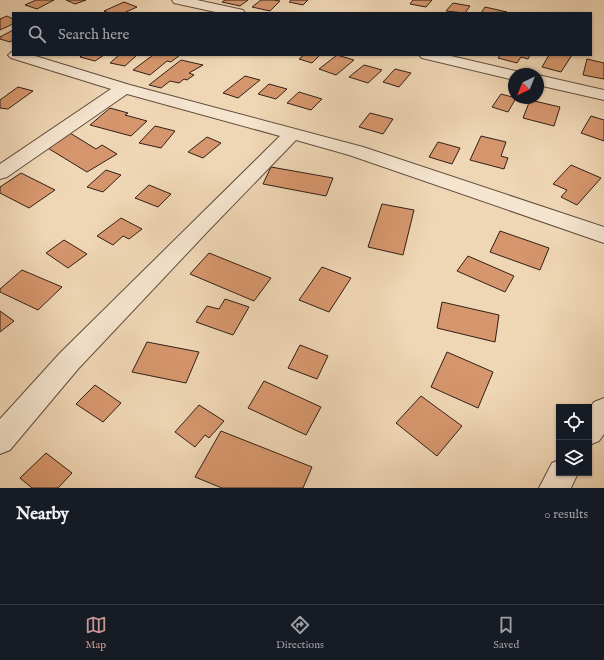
<!DOCTYPE html>
<html lang="en">
<head>
<meta charset="utf-8">
<style>
  body { margin:0; font-family:"IM FELL English",serif; background:#20242c; color:#f1f3f6 }
  .controls { position:absolute; right:12px; bottom:12px; display:grid; overflow:hidden; border-radius:0px; box-shadow:0 1px 3px #0004 }
  .controls button { width:36px; height:36px; display:grid; place-items:center; padding:0; border:0; border-bottom:1px solid #363941; background:#171b24; color:#f1f3f6; font:20px sans-serif }
  .compass { position:absolute; left:508px; top:68px; width:36px; height:36px; border-radius:50%; background:#171b24; box-shadow:0 1px 3px #0004; rotate:223deg }
  .list { margin:0; padding:0; list-style:none }
  h2 { display:flex; justify-content:space-between; align-items:center; height:52px; margin:0; padding:0 16px; font-size:17px }
  h2 small { font-size:13px; font-weight:400; color:#9ea1a6 }
  .icon { flex:none; width:22px; height:22px; fill:none; stroke:currentColor; stroke-width:2; stroke-linecap:round; stroke-linejoin:round }
  .map { position:relative; flex:none; width:604px; height:488px; overflow:hidden }
  .search { position:absolute; background:#171b24; box-shadow:0 1px 3px #0004; left:12px; right:12px; top:12px; height:44px; display:flex; align-items:center; gap:10px; box-sizing:border-box; padding:0 14px; border-radius:0px; color:#9ea1a6; font-size:15px }
  .sheet { height:116px; background:#171b24 }
  nav { display:flex; justify-content:space-around; align-items:center; box-sizing:border-box; height:56px; border-top:1px solid #363941; background:#171b24; font-size:11px; color:#9ea1a6 }
  nav a { display:grid; justify-items:center; gap:2px }
  nav .on { color:#c59692 }
  .map>svg:first-child { display:block }
  .building { fill:#d6966d; stroke:#321f16 }
  .lines { fill:none; stroke-linecap:round; stroke-linejoin:round }
  .minor-casing { stroke:#614d3e; stroke-width:2 }
  .minor { fill:#f5e4ce; fill-rule:evenodd }
</style>
</head>
<body>
<div class="map">
<svg width="604" height="488" viewBox="0 0 604 488">
  <rect width="100%" height="100%" fill="#efd6b4"/>
  <filter id="stains"><feTurbulence type="fractalNoise" baseFrequency=".005" numOctaves="4"/><feColorMatrix values="0 0 0 0 .2 0 0 0 0 .09 0 0 0 0 .02 0 0 0 .5 -.17"/></filter>
  <radialGradient id="worn" r=".72"><stop offset=".6" stop-color="#630" stop-opacity="0"/><stop offset="1" stop-color="#630" stop-opacity=".3"/></radialGradient>
  <!-- building -->
  <g class="building">
    <path d="M36,0H54L37,9L25,5Z"/>
    <path d="M66,0H86L75,4Z"/>
    <path d="M225,0H248L240,6L222,2Z"/>
    <path d="M261,0H274L280,1L270,11L252,7Z"/>
    <path d="M291,0H308L303,5L289,2Z"/>
    <path d="M413,0H432L426,7L410,4Z"/>
    <path d="M124,2L137,7L124,13H109L104,11Z"/>
    <path d="M453,3L470,6L465,13L446,11Z"/>
    <path d="M485,7L507,12L481,13Z"/>
    <path d="M7,16L13,19V24L0,30V19Z"/>
    <path d="M13,30V40L10,42L0,39V37Z"/>
    <path d="M83,55H104L95,61L80,57Z"/>
    <path d="M119,55H137L125,66L110,63Z"/>
    <path d="M153,55H180L171,62L167,61L150,75L133,70Z"/>
    <path d="M304,55H320L312,63L299,59Z"/>
    <path d="M337,55L354,60L336,75L319,69Z"/>
    <path d="M500,55H530L528,59L521,57L517,63L498,58Z"/>
    <path d="M549,55H572L561,72L542,67Z"/>
    <path d="M587,59L604,63V79L583,75Z"/>
    <path d="M181,60L203,65L189,73L194,75L187,80L184,79L179,83L170,81L161,88L149,85Z"/>
    <path d="M364,65L382,70L368,83L349,77Z"/>
    <path d="M395,69L411,73L399,87L383,82Z"/>
    <path d="M245,76L260,80L238,98L223,93Z"/>
    <path d="M269,84L287,89L276,99L258,94Z"/>
    <path d="M18,87L33,91L8,109L0,108V100Z"/>
    <path d="M299,92L322,99L311,110L287,103Z"/>
    <path d="M501,94L516,98L508,112L492,107Z"/>
    <path d="M530,100L560,107L554,126L523,118Z"/>
    <path d="M110,108L128,113L125,115L147,121L131,136L90,125Z"/>
    <path d="M370,113L393,119L383,134L359,127Z"/>
    <path d="M591,116L604,120V141L581,133Z"/>
    <path d="M155,126L175,131L161,148L139,143Z"/>
    <path d="M70,133L96,149L102,145L117,154L87,172L46,147Z"/>
    <path d="M481,136L506,142L501,156L508,158L504,169L470,160Z"/>
    <path d="M207,137L221,143L203,158L188,152Z"/>
    <path d="M438,142L460,148L452,164L429,157Z"/>
    <path d="M571,165L601,178L577,205L561,197L567,190L553,184Z"/>
    <path d="M271,167L333,178L326,196L263,184Z"/>
    <path d="M106,170L121,175L103,192L87,187Z"/>
    <path d="M21,173L55,190L29,208L0,193V187Z"/>
    <path d="M149,185L171,194L158,207L135,198Z"/>
    <path d="M382,204L414,210L403,255L368,247Z"/>
    <path d="M121,218L142,229L129,239L123,236L113,245L97,236Z"/>
    <path d="M500,231L549,248L540,270L490,252Z"/>
    <path d="M64,240L87,254L68,268L46,253Z"/>
    <path d="M209,253L271,278L254,301L190,274Z"/>
    <path d="M468,256L514,276L505,292L457,271Z"/>
    <path d="M322,267L351,278L329,312L299,300Z"/>
    <path d="M22,270L62,287L38,310L0,292V289Z"/>
    <path d="M225,299L249,307L233,335L196,322L207,306L219,309Z"/>
    <path d="M442,302L499,315L495,342L437,328Z"/>
    <path d="M0,311L14,321L0,332Z"/>
    <path d="M147,342L199,352L186,383L132,372Z"/>
    <path d="M300,345L328,356L317,379L288,368Z"/>
    <path d="M447,352L493,372L478,408L431,387Z"/>
    <path d="M264,381L321,407L306,435L248,408Z"/>
    <path d="M95,385L121,403L103,422L76,404Z"/>
    <path d="M421,396L462,426L437,456L396,423Z"/>
    <path d="M199,405L224,421L209,438L205,435L195,447L175,432Z"/>
    <path d="M221,431L312,467L303,488H222L195,477Z"/>
    <path d="M46,453L72,473L58,488H32L20,478Z"/>
  </g>
  <g class="lines">
    <defs>
      <g id="minor">
        <path d="M172,0H197L243,10L245,13H220L174,3Z"/>
        <path d="M13,51V55H32L130,85L363,147L604,227V243L349,155L296,140L209,230L78,369L10,450L0,454V419L60,353L280,136L127,94L7,177L0,179V164L111,89L11,58L8,55Z"/>
        <path d="M419,55H447L520,72L521,74H514V80L422,58Z"/>
        <path d="M538,75L604,90V100L538,85Z"/>
        <path d="M604,398V434L599,441L589,445V409L594,402Z"/>
        <path d="M559,460V473H578L571,488H539L552,463Z"/>
      </g>
    </defs>
    <!-- minor casing -->
    <use href="#minor" class="minor-casing"/>
    <!-- minor -->
    <use href="#minor" class="minor"/>
  </g>
  <rect width="100%" height="100%" filter="url(#stains)"/>
  <rect width="100%" height="100%" fill="url(#worn)"/>
</svg>
<div class="controls">
<button><svg class="icon" aria-label="locate" viewBox="0 0 24 24"><circle cx="12" cy="12" r="6"/><path d="M12 2v4M12 18v4M2 12h4M18 12h4"/></svg></button>
<button><svg class="icon" aria-label="layers" viewBox="0 0 24 24"><path d="M12 4l9 5-9 5-9-5zM3 14l9 5 9-5"/></svg></button>
</div>
<svg class="compass" viewBox="-18 -18 36 36"><path d="M0-13l5 13h-10z" fill="#e53935"/><path d="M0 13l5-13h-10z" fill="#9ea1a6"/></svg>
<div class="search"><svg class="icon" aria-label="search" viewBox="0 0 24 24"><circle cx="10" cy="10" r="6"/><path d="M15 15l6 6"/></svg>Search here</div>
</div>
<section class="sheet">
<h2>Nearby<small>0 results</small></h2>
<ul class="list">
</ul>
</section>
<nav>
<a class="on"><svg class="icon" aria-label="map" viewBox="0 0 24 24"><path d="M3 6l6-2 6 2 6-2v14l-6 2-6-2-6 2zM9 4v14M15 6v14"/></svg>Map</a>
<a><svg class="icon" aria-label="directions" viewBox="0 0 24 24"><path d="M12 3l9 9-9 9-9-9zM9 14v-3h6M13 9l2 2-2 2"/></svg>Directions</a>
<a><svg class="icon" aria-label="saved" viewBox="0 0 24 24"><path d="M7 4h10v16l-5-4-5 4z"/></svg>Saved</a>
</nav>
</body>
</html>
